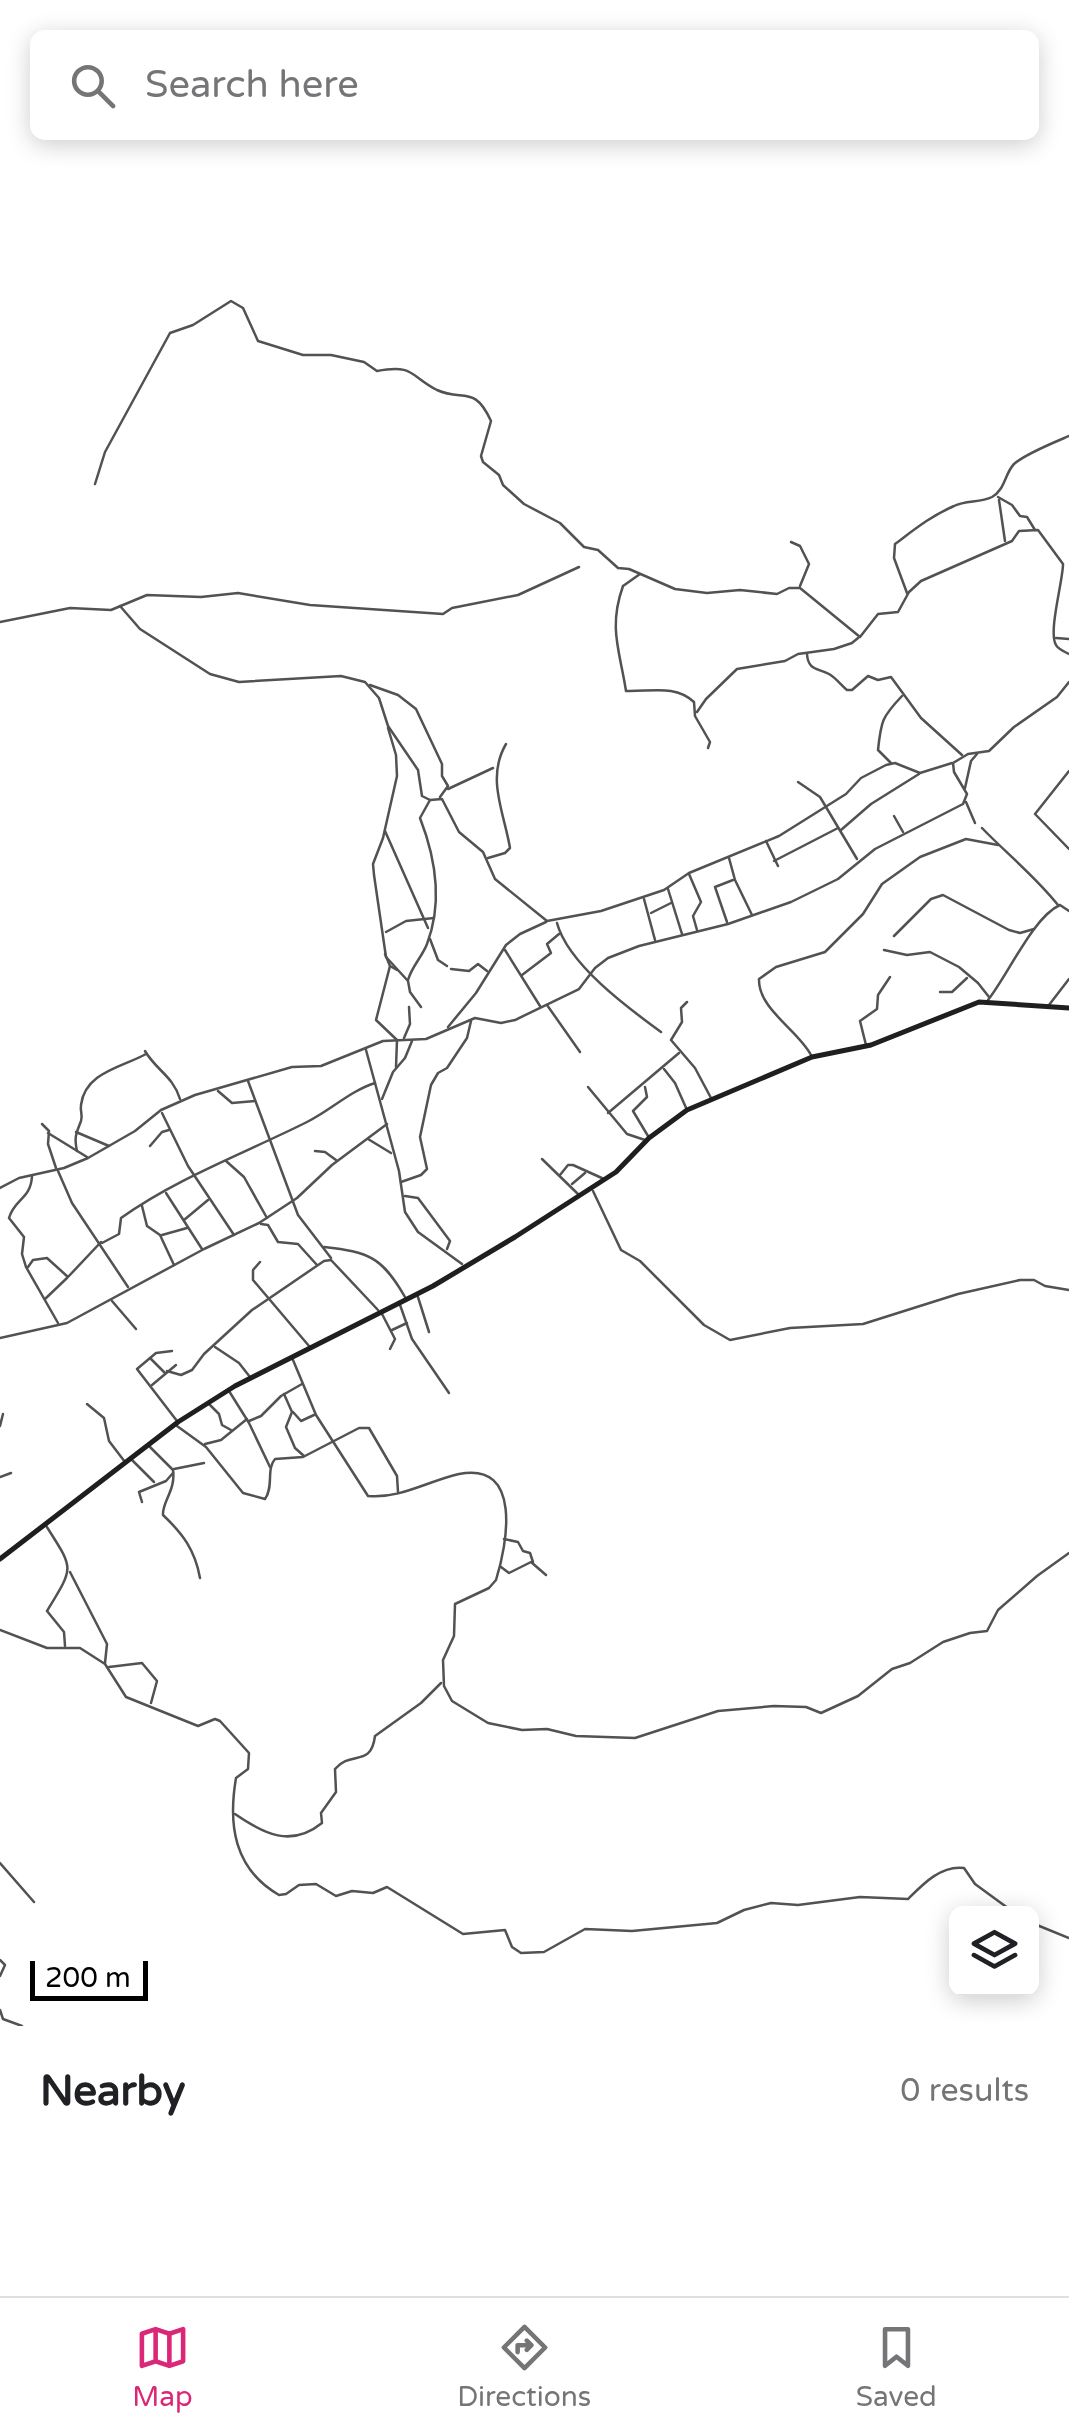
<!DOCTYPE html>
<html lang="en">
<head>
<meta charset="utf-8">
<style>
  body { margin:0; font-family:"Varela Round",sans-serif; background:#f2f2f2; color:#202124 }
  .controls { position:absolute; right:30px; bottom:30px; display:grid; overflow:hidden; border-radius:15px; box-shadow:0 5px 25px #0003 }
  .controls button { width:90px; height:90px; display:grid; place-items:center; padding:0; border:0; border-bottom:2px solid #e0e0e0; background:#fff; color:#202124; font:50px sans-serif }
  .scale { position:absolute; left:30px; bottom:25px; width:118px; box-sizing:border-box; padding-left:10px; border:5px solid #000; border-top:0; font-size:28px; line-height:35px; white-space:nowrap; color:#000; -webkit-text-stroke:8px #fff; paint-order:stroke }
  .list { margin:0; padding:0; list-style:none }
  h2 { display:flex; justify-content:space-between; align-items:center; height:130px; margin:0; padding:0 40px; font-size:42px }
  h2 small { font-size:32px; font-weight:400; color:#757577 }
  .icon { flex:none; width:55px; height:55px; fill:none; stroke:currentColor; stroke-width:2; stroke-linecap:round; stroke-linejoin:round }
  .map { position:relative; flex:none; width:1069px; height:2026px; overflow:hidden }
  .search { position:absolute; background:#fff; box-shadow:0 5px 25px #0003; left:30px; right:30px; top:30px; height:110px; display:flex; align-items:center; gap:25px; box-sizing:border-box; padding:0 35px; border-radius:15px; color:#757577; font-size:38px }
  .sheet { height:270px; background:#fff }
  nav { display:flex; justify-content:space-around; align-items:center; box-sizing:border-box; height:140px; border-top:2px solid #e0e0e0; background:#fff; font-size:28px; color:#757577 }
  nav a { display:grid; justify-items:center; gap:5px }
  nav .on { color:#db2777 }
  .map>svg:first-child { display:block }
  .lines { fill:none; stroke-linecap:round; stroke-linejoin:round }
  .street { stroke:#525252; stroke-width:2.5 }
  .secondary { stroke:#1f1f1f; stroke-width:5 }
</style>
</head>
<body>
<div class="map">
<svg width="1069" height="2026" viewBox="0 0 1069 2026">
  <rect width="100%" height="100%" fill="#fff"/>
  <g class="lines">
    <!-- street -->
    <g class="street">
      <path d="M95,484L105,452L170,333L193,325L231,301L243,308L258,341L303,355H331L364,362L377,371C414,364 410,376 437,390C463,402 474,384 491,421L481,456L483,462L499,475L503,485L524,504L560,523L584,547L598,550L618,568L629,569L675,589L707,593L740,590L777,594L789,588H800L860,637L878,614L898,612L909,592L921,581L1012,541L1019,531L1038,530L1063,564C1063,581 1048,632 1056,645C1058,649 1065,652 1069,654"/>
      <path d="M998,497L1012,505L1020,516L1027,517L1035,530"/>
      <path d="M999,500L1005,541"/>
      <path d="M791,542L800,546L809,564L800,586"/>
      <path d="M640,574L623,586C608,628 620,651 626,691C650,692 675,684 694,702L695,716L710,742L708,748"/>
      <path d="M907,593L894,558L895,544C915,529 931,516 954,506C966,500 980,503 992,497C1005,490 1005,473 1014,464C1025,454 1055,442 1069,436"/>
      <path d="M120,606L140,629L210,674L239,682L341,676L365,682L379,698L388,726L418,770L422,796L430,800L442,799L459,832L483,852L495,879L547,921L601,911L664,890L689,873L779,836L846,794L861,778L886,765L895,763L920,773L952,763"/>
      <path d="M0,622L70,608L111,610L147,595L201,597L238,593L310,605L443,614L452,608L518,595L579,567"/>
      <path d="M1056,638L1069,639"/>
      <path d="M807,654C808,670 817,668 829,674C836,678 841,685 847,690H852L868,676L878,680L891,677L921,718L962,755"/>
      <path d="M370,685L398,695L416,709L442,764V776L448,786L440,797"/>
      <path d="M697,712L706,699L737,669L785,661L798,654L834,649L852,643L858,638"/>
      <path d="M388,728L396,755L397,776L383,838L373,864L374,875L386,957L408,981L410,992L421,1007"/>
      <path d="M891,763L878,750C881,721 882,717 902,696"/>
      <path d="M1069,771L1035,814L1069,849"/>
      <path d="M798,782L820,797L857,859"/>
      <path d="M965,788L971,761L977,754"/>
      <path d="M448,789L493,768"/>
      <path d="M966,802L975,823"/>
      <path d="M894,816L903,832"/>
      <path d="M982,828C1007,854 1035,876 1058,905"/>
      <path d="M841,830L871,804L919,774"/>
      <path d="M385,831L428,928"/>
      <path d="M766,841L778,866"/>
      <path d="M488,858L505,853L510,848C504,812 486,778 506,744"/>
      <path d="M729,858L735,880L752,915"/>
      <path d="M774,861L838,828"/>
      <path d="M689,874L701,902L693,916L697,930"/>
      <path d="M668,889L682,934"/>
      <path d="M644,899L655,940"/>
      <path d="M651,913L671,903"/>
      <path d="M727,922L715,887L733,880"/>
      <path d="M557,923C568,964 628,1008 661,1032"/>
      <path d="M386,932L406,921L434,918"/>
      <path d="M894,936L931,899L943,895L1009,930L1020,933L1034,929"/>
      <path d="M430,939L438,960L447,966"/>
      <path d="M505,950L540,1006"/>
      <path d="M884,950L907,955L930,952L959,967L978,983L989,997"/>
      <path d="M385,954L390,966L397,970"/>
      <path d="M390,966L376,1020L397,1040L396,1067"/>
      <path d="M451,969L469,971L478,964L487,971"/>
      <path d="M522,975L551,953L547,944L559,934"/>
      <path d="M408,980C412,966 422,957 427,944C443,902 436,859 420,818L430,800"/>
      <path d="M940,992H952L967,978"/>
      <path d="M988,1000C1008,975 1033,917 1060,905L1069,911"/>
      <path d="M687,1002L681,1008L682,1022L671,1040L695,1068L711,1098"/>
      <path d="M547,1005L580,1052"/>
      <path d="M1049,1005L1069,979"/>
      <path d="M448,1027L476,993L506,945L520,934L546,922"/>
      <path d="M404,1038L410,1024L409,1007"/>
      <path d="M866,1045L860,1021L877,1009L878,995L890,977"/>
      <path d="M366,1050L399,1171L405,1212L418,1232L462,1264"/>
      <path d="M145,1051C156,1070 173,1076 180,1099"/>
      <path d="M811,1055C798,1030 758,1009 759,979L776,967L825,952L863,914L882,884L920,857L966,839L998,845"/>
      <path d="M664,1069L675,1083L687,1110"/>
      <path d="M248,1081L298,1215L331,1258"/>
      <path d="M588,1087L627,1134L645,1140"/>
      <path d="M645,1087L647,1097L633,1111L648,1136"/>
      <path d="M218,1091L232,1103L255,1101"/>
      <path d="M382,1099L393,1072L405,1058L412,1041"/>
      <path d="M162,1113L188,1166L234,1235"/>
      <path d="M608,1113L679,1053"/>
      <path d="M42,1124L49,1131L48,1144L56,1168"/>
      <path d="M76,1132L109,1146"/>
      <path d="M48,1133L87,1157"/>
      <path d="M368,1139L391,1153"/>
      <path d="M150,1146L162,1132L169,1130"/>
      <path d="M77,1151C74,1137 76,1134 81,1121C83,1113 80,1113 81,1105C85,1072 123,1067 146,1054"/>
      <path d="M315,1151L325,1152L336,1160"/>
      <path d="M542,1159L579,1195"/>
      <path d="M226,1161L244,1177L267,1218"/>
      <path d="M58,1171L72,1203L128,1287"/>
      <path d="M560,1175L568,1165H573L604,1179"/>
      <path d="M32,1176C31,1199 14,1199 9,1218L24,1237L22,1254L26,1267L58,1323"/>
      <path d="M401,1182L421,1175L427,1169L420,1137L431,1085L438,1073L447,1068L467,1038L471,1021"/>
      <path d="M572,1184L585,1173"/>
      <path d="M0,1188L19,1178L64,1168L88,1158L135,1131L161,1110L195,1095L292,1067L321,1066L383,1041L426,1039L475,1018L501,1023L515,1020L579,989L595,968L608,958L639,946L728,924L791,902L838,879L875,849L963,804L967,794L954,772L953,763L968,754L989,751L1014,727L1057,697L1069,682"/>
      <path d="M593,1191L621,1250L640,1261L704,1325L730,1340L790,1328L863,1324L958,1294L1020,1280H1034L1045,1286L1069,1290"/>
      <path d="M166,1193L202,1249"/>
      <path d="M405,1196L418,1198L450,1241L447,1249"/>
      <path d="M142,1206L147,1226L160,1235L174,1265"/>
      <path d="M184,1220L208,1200"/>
      <path d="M261,1224L268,1225L278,1242L298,1244L317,1265"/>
      <path d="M162,1235L187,1228"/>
      <path d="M102,1243L119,1234L121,1218C177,1178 245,1153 307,1122C331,1110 350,1091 375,1083"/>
      <path d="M324,1247C369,1252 382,1257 405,1297"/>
      <path d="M260,1262L253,1270V1280L309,1346"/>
      <path d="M28,1267L33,1260L47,1258L68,1277L101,1242"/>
      <path d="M417,1294L429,1332"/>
      <path d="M45,1299L67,1278"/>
      <path d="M112,1301L136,1329"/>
      <path d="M399,1302L412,1339L449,1393"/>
      <path d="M381,1312L395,1339L390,1349"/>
      <path d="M392,1330L407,1323"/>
      <path d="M0,1338L67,1323L204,1249L259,1223L297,1198L332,1165L387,1124"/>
      <path d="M215,1347L239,1363L250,1377"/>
      <path d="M172,1351L156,1353L137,1369L177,1421"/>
      <path d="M150,1358L165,1373"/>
      <path d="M293,1360L316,1415L368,1496C400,1499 428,1481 459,1474C523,1461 507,1545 496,1580L489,1588L455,1604L454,1636L443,1660L444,1686L452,1701L488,1723L522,1730L547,1729L576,1736L635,1738L718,1711L774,1706L806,1707L821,1713L858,1696L892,1669L910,1663L943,1642L970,1633L987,1631L998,1610L1037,1576L1069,1553"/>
      <path d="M167,1371L181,1375L192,1370L204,1354L252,1310L324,1261L331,1260L378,1310"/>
      <path d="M152,1385L176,1365"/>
      <path d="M229,1391L249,1423L270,1467"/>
      <path d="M284,1394L292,1412L286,1427L295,1448L304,1456"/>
      <path d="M87,1404L104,1418L109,1441L125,1462"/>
      <path d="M209,1404L219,1414L222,1425L231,1430"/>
      <path d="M293,1412L301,1421L314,1415"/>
      <path d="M249,1421L261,1416L281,1396L302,1384"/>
      <path d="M0,1426L3,1414"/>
      <path d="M177,1426L206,1447L243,1493L265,1499C274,1487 266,1469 275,1459L303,1457L359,1428H369L397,1476L398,1492"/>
      <path d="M205,1444L221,1440L247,1419"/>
      <path d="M150,1447L173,1470C176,1490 162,1502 163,1515C183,1534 195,1550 200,1578"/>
      <path d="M132,1460L154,1482"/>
      <path d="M174,1469L204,1463"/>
      <path d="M0,1477L11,1473"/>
      <path d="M142,1502L139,1492L166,1481L173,1473"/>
      <path d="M45,1524C74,1570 75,1565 47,1611L64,1632L65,1646"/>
      <path d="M504,1539L518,1542L523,1551L530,1553L533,1562"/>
      <path d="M501,1567L509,1573L531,1562L546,1575"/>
      <path d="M70,1572L107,1644L105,1663"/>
      <path d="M0,1630L47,1648H80L105,1664L126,1697L198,1726L215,1719L220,1721L249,1753L248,1769L236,1778C228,1825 234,1869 279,1895L286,1894L299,1885L316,1884L336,1896L352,1891L373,1893L387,1887L463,1934L505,1930L512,1947L521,1953L544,1952L585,1929L632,1931L717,1923L744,1910L771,1903L798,1905L860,1897L908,1899C923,1884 941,1865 964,1868L975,1884L1016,1914"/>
      <path d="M109,1667L142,1663L157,1681L151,1703"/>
      <path d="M235,1814C264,1834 291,1848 322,1823L321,1813L336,1792L335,1769C351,1750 371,1768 375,1736L421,1703L441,1683"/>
      <path d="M0,1863L34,1902"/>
      <path d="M1032,1923L1069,1938"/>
      <path d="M0,1960L5,1965L0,1976"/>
      <path d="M0,2010L3,2019L22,2026"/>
    </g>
    <!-- secondary -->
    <path class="secondary" d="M0,1559L178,1422L235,1386L433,1286L515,1237L616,1172L649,1138L687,1110L812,1057L871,1045L979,1002L1069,1008"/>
  </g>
</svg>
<div class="controls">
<button><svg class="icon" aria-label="layers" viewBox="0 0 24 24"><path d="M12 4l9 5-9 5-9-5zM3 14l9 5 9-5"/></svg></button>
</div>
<div class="scale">200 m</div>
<div class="search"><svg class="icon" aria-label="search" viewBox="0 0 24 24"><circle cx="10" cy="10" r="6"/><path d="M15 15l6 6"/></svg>Search here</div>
</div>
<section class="sheet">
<h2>Nearby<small>0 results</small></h2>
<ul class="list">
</ul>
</section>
<nav>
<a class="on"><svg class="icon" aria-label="map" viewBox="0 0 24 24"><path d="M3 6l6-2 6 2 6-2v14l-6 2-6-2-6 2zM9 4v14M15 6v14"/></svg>Map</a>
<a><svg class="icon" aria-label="directions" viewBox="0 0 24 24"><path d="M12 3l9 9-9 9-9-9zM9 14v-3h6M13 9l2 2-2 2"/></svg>Directions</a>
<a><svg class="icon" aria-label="saved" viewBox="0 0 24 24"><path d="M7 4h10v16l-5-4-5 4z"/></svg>Saved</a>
</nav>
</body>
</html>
